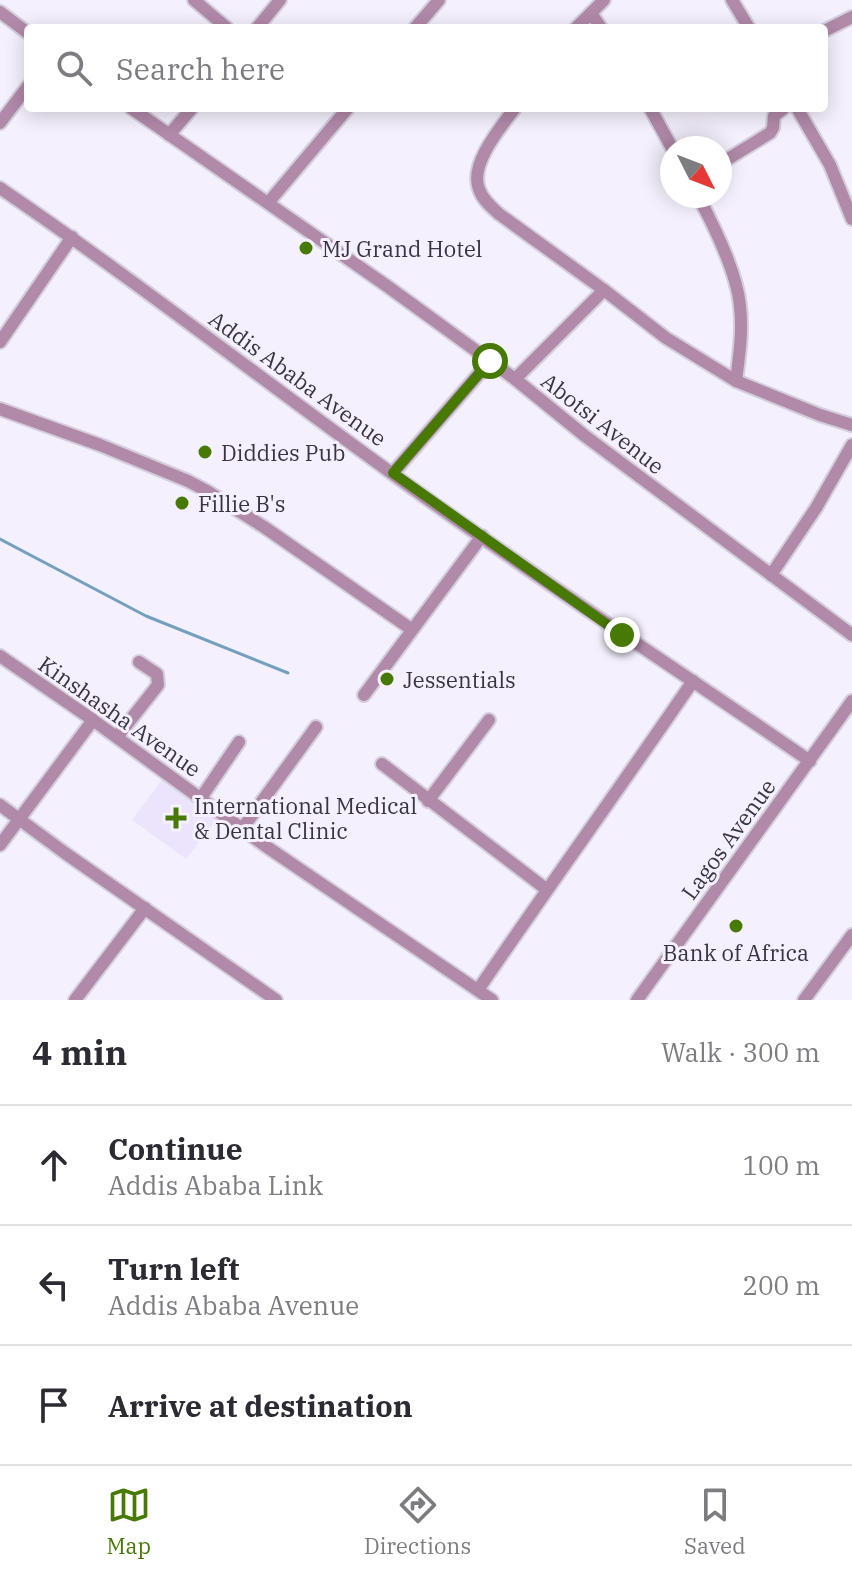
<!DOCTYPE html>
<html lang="en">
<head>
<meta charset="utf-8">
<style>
  body { margin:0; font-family:"IBM Plex Serif",serif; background:#f2f2f3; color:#2b2b33 }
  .compass { position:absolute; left:660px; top:136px; width:72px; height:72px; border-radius:50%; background:#fff; box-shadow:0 4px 20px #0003; rotate:132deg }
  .stop { position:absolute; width:24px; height:24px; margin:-18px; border:6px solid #477904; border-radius:50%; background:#fff }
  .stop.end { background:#477904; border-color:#fff; box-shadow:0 2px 8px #0008 }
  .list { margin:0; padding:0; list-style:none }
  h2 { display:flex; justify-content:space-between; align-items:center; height:104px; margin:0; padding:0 32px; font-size:34px }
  h2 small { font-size:26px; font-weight:400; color:#7c7c81 }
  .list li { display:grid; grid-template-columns:52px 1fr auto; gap:24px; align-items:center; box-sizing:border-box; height:120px; padding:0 32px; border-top:2px solid #e1e1e2 }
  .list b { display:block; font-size:30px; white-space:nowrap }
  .list p { margin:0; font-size:26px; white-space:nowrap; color:#7c7c81 }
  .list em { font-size:26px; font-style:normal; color:#7c7c81 }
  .icon { flex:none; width:44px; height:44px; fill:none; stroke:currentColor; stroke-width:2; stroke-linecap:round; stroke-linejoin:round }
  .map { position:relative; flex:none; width:852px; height:1000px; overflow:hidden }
  .search { position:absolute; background:#fff; box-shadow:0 4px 20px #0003; left:24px; right:24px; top:24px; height:88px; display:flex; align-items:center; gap:20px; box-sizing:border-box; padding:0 28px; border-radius:8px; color:#7c7c81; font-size:30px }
  .sheet { height:464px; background:#fff }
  nav { display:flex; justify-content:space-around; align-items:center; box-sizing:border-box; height:112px; border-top:2px solid #e1e1e2; background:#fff; font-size:22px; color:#7c7c81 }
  nav a { display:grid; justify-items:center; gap:4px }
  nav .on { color:#477904 }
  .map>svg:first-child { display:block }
  .built { fill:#ece4fc }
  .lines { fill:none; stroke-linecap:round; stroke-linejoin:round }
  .stream { stroke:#73a0be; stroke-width:3 }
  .minor-casing { stroke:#d3cedb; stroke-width:16 }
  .minor { stroke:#b189a9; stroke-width:12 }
  .route { stroke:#477904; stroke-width:10 }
  .poi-dot { fill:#477904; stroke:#f5f0fd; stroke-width:3 }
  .labels { text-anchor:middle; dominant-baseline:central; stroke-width:6; stroke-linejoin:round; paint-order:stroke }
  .poi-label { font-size:22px; fill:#393441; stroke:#f5f0fd; text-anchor:start }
  .street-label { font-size:22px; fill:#393441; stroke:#f5f0fd }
</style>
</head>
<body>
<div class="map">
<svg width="852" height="1000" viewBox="0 0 852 1000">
  <rect width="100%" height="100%" fill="#f5f0fd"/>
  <!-- built -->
  <path class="built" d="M164,777L219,816L186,859L132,820Z"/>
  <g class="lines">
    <!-- stream -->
    <path class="stream" d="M0,539L146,616L288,673"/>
    <defs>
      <g id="minor">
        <path d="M194,0L227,28"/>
        <path d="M732,0L749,28"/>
        <path d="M0,12L28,33"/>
        <path d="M591,13L601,28"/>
        <path d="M257,28L280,0"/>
        <path d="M415,28L439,0"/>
        <path d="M576,28L604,0"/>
        <path d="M824,31L852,17"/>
        <path d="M131,108L387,286L515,379L585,436L852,635"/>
        <path d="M515,108C501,127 469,164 479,189C482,199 491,207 499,214L604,290L666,338L736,381L820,415L852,425"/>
        <path d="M650,108L672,148"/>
        <path d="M797,108L830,165L852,219"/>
        <path d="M0,123L28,86"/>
        <path d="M169,135L192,108"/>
        <path d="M723,162L770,133L773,128L774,116L784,108"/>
        <path d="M0,188C145,287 283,396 426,498C552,588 682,673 810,761"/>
        <path d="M698,196C714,226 737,273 740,306C743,332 739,356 736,381"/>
        <path d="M268,203L348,108"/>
        <path d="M0,342L72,237"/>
        <path d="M515,379L604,290"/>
        <path d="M0,409L100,445L188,481L207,491L264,527L411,629"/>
        <path d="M393,473L490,361"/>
        <path d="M771,575L816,508L852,445"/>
        <path d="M0,656L93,720L267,847L492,1000"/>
        <path d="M364,695L482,536"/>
        <path d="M117,737L158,685L157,674L139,662"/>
        <path d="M382,764L546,889"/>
        <path d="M201,798L239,742"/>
        <path d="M428,801L489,720"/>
        <path d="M0,805L65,853L276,1000"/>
        <path d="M242,829L316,727"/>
        <path d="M0,845L93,720"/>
        <path d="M478,990C549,886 622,785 693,681"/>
        <path d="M75,1000L145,908"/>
        <path d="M637,1000L852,701"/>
        <path d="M804,1000L852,935"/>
      </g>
    </defs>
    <!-- minor casing -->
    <use href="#minor" class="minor-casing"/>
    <!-- minor -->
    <use href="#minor" class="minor"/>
  </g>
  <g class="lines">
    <!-- route -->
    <path class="route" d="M490,361L393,473L622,635"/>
  </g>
  <!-- markers -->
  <g class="poi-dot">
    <circle cx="306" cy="248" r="8"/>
    <circle cx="205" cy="452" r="8"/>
    <circle cx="182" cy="503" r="8"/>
    <circle cx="387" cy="679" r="8"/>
    <path d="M172 806h8v8h8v8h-8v8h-8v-8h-8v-8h8z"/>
    <circle cx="736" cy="926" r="8"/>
  </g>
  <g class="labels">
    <!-- poi labels -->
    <g class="poi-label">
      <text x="322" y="248">MJ Grand Hotel</text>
      <text x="221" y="452">Diddies Pub</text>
      <text x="198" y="503">Fillie B's</text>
      <text x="403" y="679">Jessentials</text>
      <text x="194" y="805">International Medical<tspan x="194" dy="25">&amp; Dental Clinic</tspan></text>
      <text x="736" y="952" text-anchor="middle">Bank of Africa</text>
    </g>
    <!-- street labels -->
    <g class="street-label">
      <text transform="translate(298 378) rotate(36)">Addis Ababa Avenue</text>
      <text transform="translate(603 423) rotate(38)">Abotsi Avenue</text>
      <text transform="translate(120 716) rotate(35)">Kinshasha Avenue</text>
      <text transform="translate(728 839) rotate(-54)">Lagos Avenue</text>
    </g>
  </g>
</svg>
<svg class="compass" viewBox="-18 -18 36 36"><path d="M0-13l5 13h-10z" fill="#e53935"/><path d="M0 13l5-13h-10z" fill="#7c7c81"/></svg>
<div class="stop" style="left:490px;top:361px"></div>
<div class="stop end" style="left:622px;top:635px"></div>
<div class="search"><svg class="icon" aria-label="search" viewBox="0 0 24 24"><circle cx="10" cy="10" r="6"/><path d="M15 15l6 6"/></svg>Search here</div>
</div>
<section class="sheet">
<h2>4 min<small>Walk · 300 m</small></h2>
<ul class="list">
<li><svg class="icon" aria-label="ahead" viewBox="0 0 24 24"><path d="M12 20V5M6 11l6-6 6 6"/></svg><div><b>Continue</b><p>Addis Ababa Link</p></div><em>100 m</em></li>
<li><svg class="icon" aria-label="left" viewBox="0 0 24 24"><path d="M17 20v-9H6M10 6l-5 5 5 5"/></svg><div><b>Turn left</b><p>Addis Ababa Avenue</p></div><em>200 m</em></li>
<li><svg class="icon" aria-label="arrive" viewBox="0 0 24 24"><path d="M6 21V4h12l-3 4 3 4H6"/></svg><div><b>Arrive at destination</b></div></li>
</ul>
</section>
<nav>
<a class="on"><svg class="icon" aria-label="map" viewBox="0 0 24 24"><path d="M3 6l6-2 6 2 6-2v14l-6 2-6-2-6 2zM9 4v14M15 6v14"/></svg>Map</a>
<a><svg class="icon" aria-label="directions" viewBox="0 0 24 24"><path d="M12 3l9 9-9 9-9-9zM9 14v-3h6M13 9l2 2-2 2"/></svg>Directions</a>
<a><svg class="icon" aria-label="saved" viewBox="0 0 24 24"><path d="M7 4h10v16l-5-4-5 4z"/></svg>Saved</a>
</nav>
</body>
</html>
